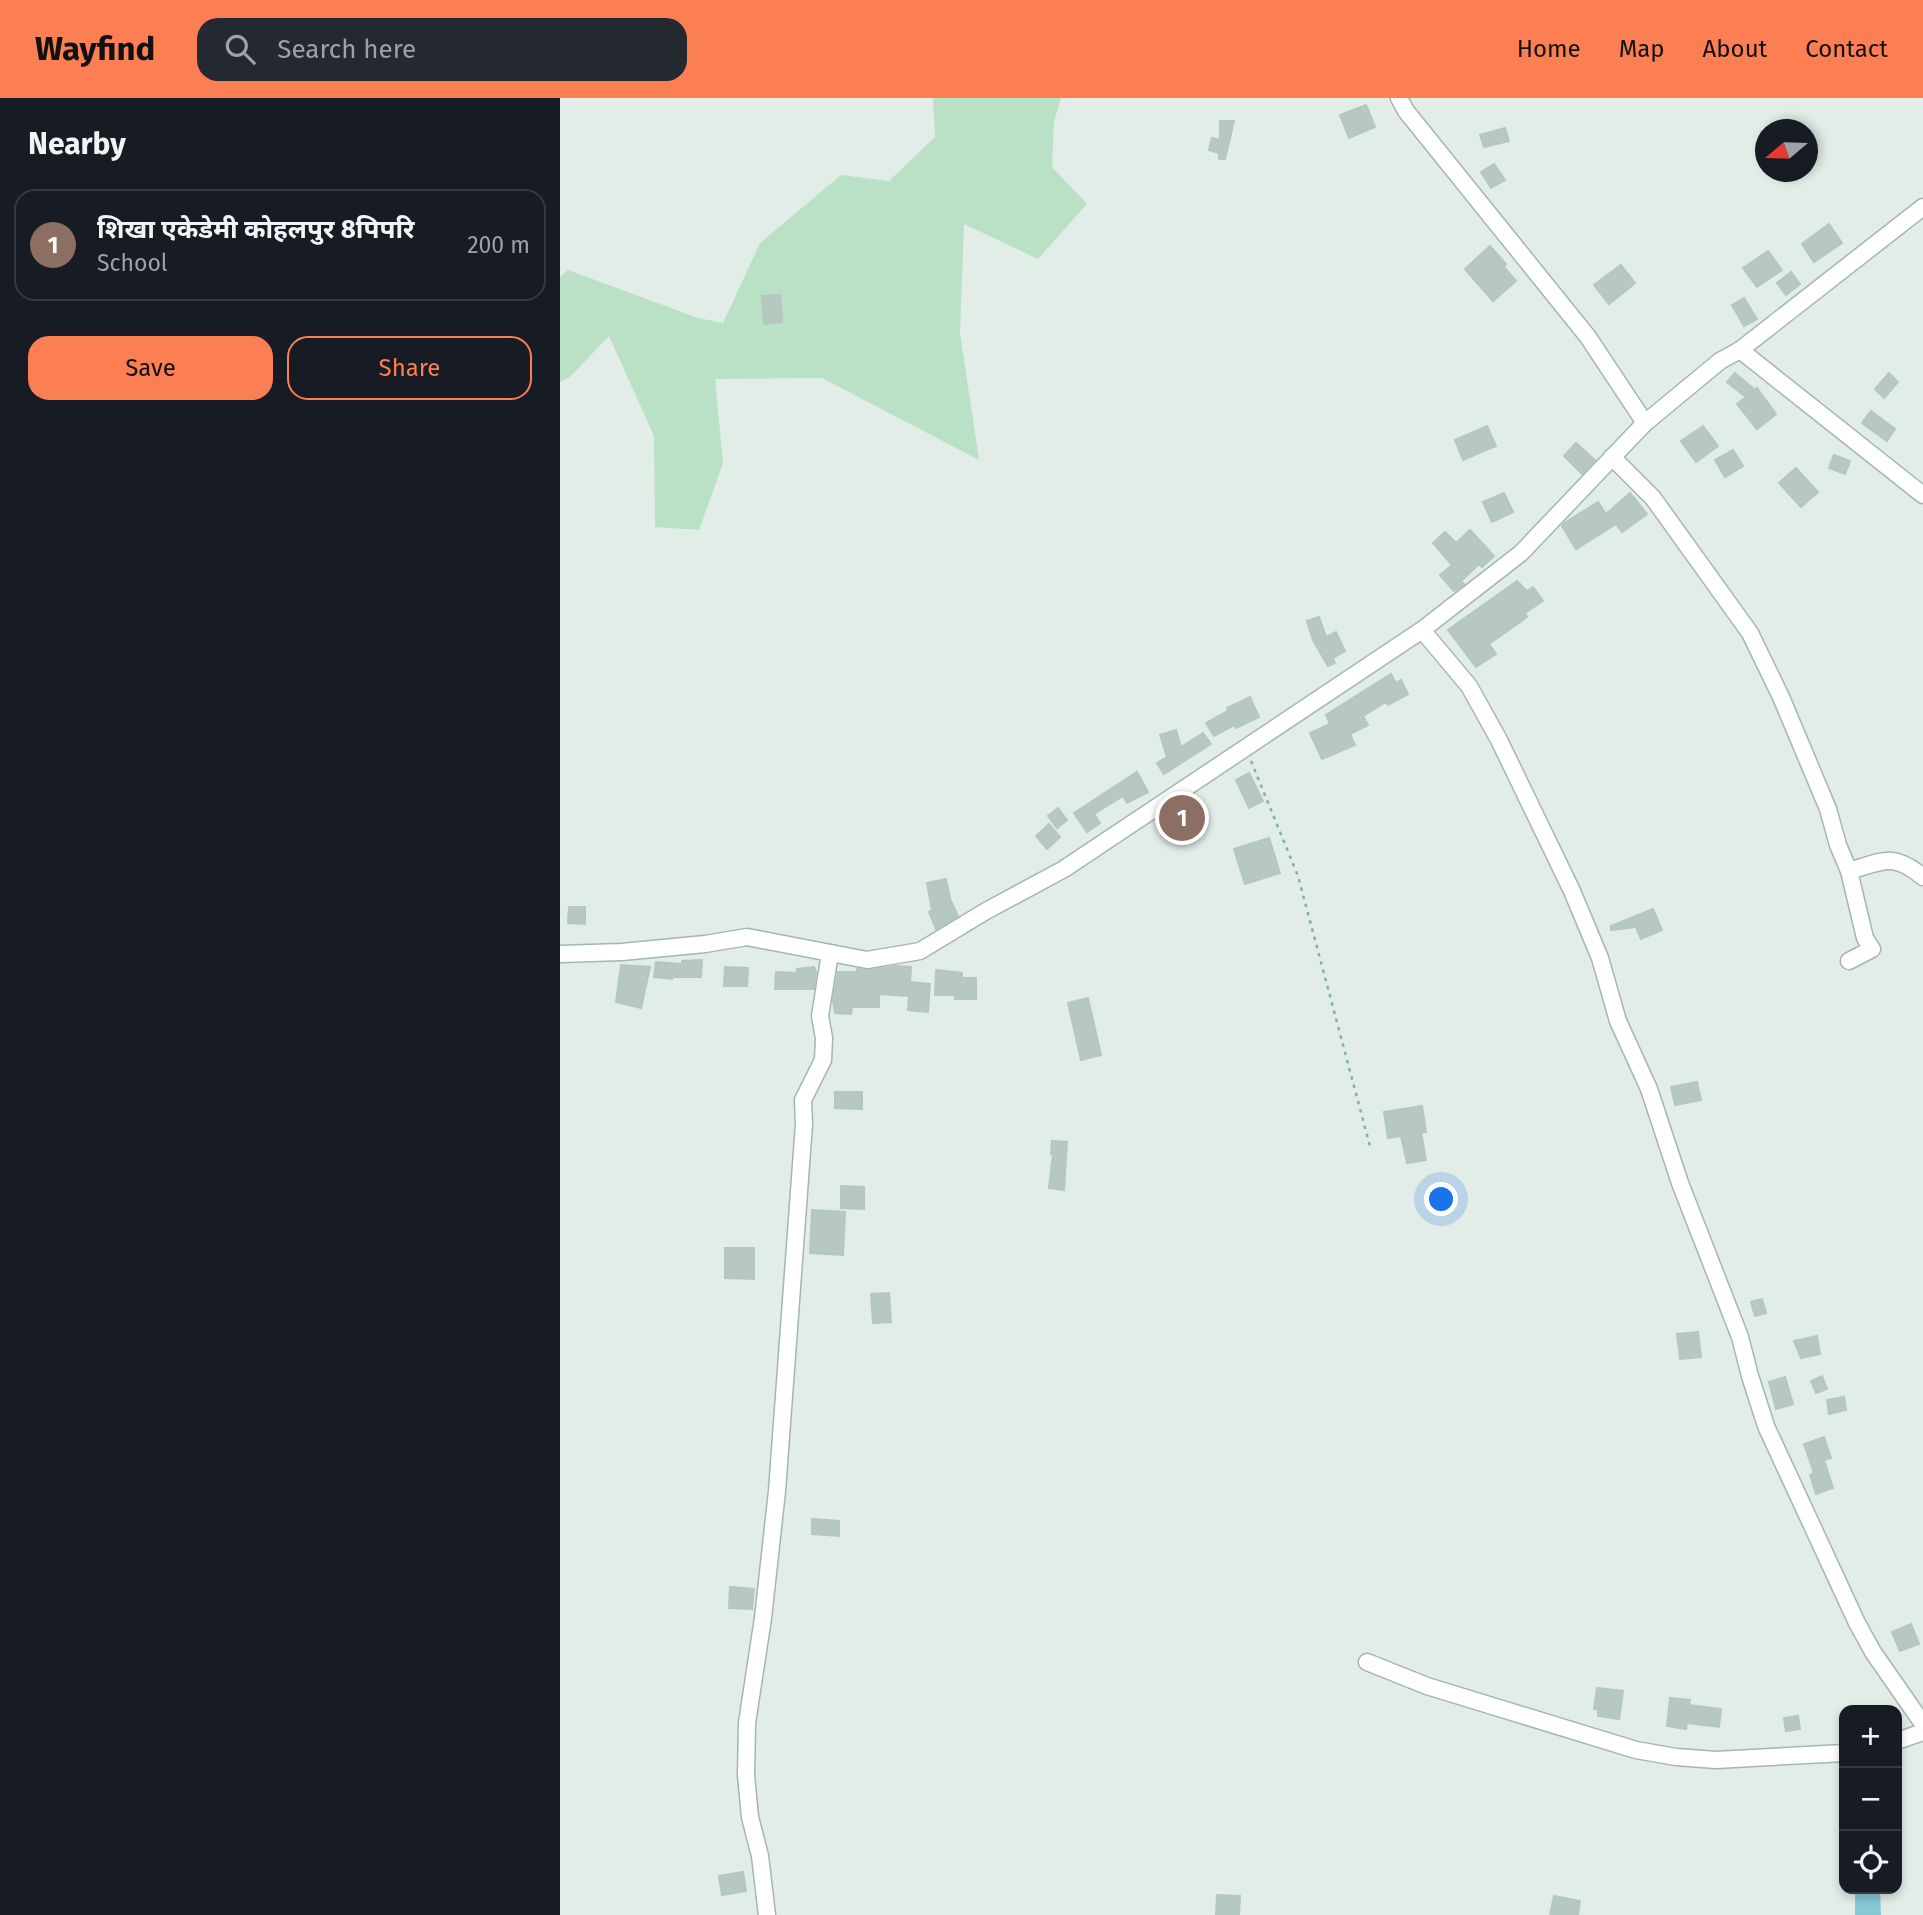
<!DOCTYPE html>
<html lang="en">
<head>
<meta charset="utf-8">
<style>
  body { margin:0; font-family:"Fira Sans","Noto Sans Devanagari",sans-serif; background:#242831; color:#f1f3f6 }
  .controls { position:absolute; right:21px; bottom:21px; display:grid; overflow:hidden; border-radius:14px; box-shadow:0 4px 10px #0003 }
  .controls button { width:63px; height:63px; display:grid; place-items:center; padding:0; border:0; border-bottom:2px solid #363941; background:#171b24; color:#f1f3f6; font:35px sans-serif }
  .compass { position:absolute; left:1195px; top:21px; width:63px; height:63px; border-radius:50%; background:#171b24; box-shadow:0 4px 10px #0003; rotate:251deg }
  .you { position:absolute; left:882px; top:1102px; width:24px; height:24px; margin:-18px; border:5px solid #fff; border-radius:50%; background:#1a73e8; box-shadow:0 0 0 10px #1a73e833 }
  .badge { display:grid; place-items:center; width:46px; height:46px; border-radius:50%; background:#fb7f53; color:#fff; font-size:23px; font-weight:700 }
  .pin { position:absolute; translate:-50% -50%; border:4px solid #fff; box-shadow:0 2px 7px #0006 }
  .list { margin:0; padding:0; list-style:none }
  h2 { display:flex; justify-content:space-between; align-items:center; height:91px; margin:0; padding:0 28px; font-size:30px }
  h2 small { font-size:23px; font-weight:400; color:#9ea1a6 }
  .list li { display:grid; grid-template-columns:46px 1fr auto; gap:21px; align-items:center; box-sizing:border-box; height:112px; margin:0 14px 14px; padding:0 14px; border:2px solid #363941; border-radius:21px }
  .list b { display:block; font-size:26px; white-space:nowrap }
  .list p { margin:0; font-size:23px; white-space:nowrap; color:#9ea1a6 }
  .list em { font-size:23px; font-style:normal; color:#9ea1a6 }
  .actions { display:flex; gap:14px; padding:21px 28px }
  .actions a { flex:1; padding:16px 0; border:2px solid #fb7f53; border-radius:21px; text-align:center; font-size:24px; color:#fb7f53 }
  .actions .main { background:#fb7f53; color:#111 }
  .icon { flex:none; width:38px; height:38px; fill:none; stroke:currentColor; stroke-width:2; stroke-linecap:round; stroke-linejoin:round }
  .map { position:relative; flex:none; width:1363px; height:1817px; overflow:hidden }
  header { display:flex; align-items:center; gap:42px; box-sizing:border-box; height:98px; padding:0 35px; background:#fb7f53; color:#111 }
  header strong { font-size:33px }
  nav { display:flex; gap:38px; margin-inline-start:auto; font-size:24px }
  .search { width:490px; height:63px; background:#242831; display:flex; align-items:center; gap:18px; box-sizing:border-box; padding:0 24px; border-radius:21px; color:#9ea1a6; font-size:26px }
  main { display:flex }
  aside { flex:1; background:#171b24 }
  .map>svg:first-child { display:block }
  .green { fill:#bae0c5 }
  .water { fill:#87c8d6 }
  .building { fill:#b7c8c1; stroke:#b4c7c0; stroke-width:2 }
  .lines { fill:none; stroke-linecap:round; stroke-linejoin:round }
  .minor-casing { stroke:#a4b6b0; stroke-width:19 }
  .path { stroke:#80b3a4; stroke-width:2.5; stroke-dasharray:3.5 5; stroke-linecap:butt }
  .minor { stroke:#fff; stroke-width:16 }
</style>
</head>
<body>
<header>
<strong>Wayfind</strong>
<div class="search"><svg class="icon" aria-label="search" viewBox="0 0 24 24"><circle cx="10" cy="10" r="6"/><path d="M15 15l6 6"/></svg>Search here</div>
<nav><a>Home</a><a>Map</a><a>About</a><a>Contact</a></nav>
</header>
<main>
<aside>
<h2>Nearby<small></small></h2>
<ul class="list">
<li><span class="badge" style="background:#8d6e63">1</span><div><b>शिखा एकेडेमी कोहलपुर 8पिपरि</b><p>School</p></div><em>200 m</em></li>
</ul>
<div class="actions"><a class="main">Save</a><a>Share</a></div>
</aside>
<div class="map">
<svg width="1363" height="1817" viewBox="0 0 1363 1817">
  <rect width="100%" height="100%" fill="#e2ede8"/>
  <!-- green -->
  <path class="green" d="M373,0H501L494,24L492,69L527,106L478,161L404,126L400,235L419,362L262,280L155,281L163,365L139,432L95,429L94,338L49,238L10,279L0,284V179L8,172L138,220L163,225L200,145L281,77L329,83L375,39Z"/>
  <!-- water -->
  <path class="water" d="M1295,1791H1320L1321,1817H1295Z"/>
  <!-- building -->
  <g class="building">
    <path d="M806,7L815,29L789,40L780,17Z"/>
    <path d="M660,23H674L665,61H659V55L649,52L652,40L660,42Z"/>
    <path d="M945,30L949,43L924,49L920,37Z"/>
    <path d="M934,66L945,82L931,90L921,74Z"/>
    <path d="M1269,126L1282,145L1254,164L1242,146Z"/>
    <path d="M930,148L946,166L944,169L956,183L933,203L905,171Z"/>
    <path d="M1208,153L1222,172L1197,189L1183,170Z"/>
    <path d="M1061,167L1075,185L1049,206L1034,187Z"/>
    <path d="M1231,174L1240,186L1226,197L1217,185Z"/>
    <path d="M220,197L222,224L204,226L202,198Z"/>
    <path d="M1184,200L1197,221L1184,228L1172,207Z"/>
    <path d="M1175,275L1195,292L1197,290L1216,316L1197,331L1177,306L1186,299L1167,284Z"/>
    <path d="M1329,275L1338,284L1324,300L1315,291Z"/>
    <path d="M1311,313L1335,331L1327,343L1302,325Z"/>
    <path d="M927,328L936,348L903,362L895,342Z"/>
    <path d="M1143,328L1158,348L1136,364L1121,343Z"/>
    <path d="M1016,345L1035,362L1022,376L1004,358Z"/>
    <path d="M1173,352L1183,368L1165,379L1155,362Z"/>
    <path d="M1274,357L1290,363L1285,376L1269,370Z"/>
    <path d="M1236,370L1258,394L1241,409L1219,385Z"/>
    <path d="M944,395L953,414L932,424L923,404Z"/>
    <path d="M1070,395L1087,416L1062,434L1056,426L1016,451L1002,428L1003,426L1038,404L1046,416Z"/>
    <path d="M910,432L934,458L922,469L919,466L901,483L904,486L894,493L880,477L892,467L873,445L885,434L896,445Z"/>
    <path d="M957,483L967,493L973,489L983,503L965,515L967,519L929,546L936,556L916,569L888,532Z"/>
    <path d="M759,519L766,539L776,534L785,553L773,560L775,565L768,568L753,542L747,523Z"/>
    <path d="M831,576L836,585L841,582L848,596L828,607L826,604L803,618L808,627L790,636L795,647L762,661L750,635L770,626L766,617Z"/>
    <path d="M690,599L699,619L676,630L674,627L654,638L646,625L668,613L667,610Z"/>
    <path d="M616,632L621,649L643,635L651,646L604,676L597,665L607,659L600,637Z"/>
    <path d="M577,674L588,694L567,705L563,698L534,716L540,725L527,734L514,715Z"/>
    <path d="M689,675L703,703L689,710L676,682Z"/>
    <path d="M498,710L507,722L497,730L488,718Z"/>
    <path d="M489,726L500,739L487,751L476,738Z"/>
    <path d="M709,740L720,775L685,786L674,751Z"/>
    <path d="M386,781L390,801L398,818L376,831L369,814L372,812L367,785Z"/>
    <path d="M9,809H25V826L8,825Z"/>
    <path d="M1093,811L1102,832L1081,841L1076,829L1051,832V828Z"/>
    <path d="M142,862L141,879H112V881L94,879L96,864L122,866V863Z"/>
    <path d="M61,867L90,869L81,910L56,904Z"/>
    <path d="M336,868L351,869L350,884L370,886L368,914L348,912L349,898L319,896V909H292L291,916L275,915L273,902L278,874H297V871L308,872Z"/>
    <path d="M165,869L188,870L187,888H164Z"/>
    <path d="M254,869L256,874L254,891H215L216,874L237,875V871Z"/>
    <path d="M376,872L402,875V880H416V901H395V897H375Z"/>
    <path d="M528,900L541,957L521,962L508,905Z"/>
    <path d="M1137,984L1141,1002L1115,1007L1111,989Z"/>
    <path d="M275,994H302V1011L275,1010Z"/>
    <path d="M862,1008L866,1034H861L866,1062L847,1065L841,1038L828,1040L824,1014Z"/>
    <path d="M492,1043L507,1044L504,1092L489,1090L493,1056H491Z"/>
    <path d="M281,1088L304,1089V1111L281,1110Z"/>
    <path d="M252,1112L285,1114L283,1157L250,1155Z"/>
    <path d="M165,1150H194V1181L165,1180Z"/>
    <path d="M329,1195L331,1224L313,1225L311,1196Z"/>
    <path d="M1202,1201L1206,1215L1195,1218L1191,1204Z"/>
    <path d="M1138,1234L1141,1259L1120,1261L1117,1236Z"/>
    <path d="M1257,1238L1260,1256L1241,1260L1234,1243Z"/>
    <path d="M1262,1278L1267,1291L1256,1295L1251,1283Z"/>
    <path d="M1225,1279L1233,1306L1216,1311L1209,1284Z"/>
    <path d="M1284,1299L1286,1312L1269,1316L1267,1302Z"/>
    <path d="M1264,1339L1271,1360L1264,1362L1273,1390L1256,1396L1250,1377L1254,1375L1244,1346Z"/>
    <path d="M252,1421L279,1423V1438L252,1436Z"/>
    <path d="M170,1489L194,1491L192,1511L169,1510Z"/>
    <path d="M1351,1526L1359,1546L1340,1553L1332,1534Z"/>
    <path d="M1037,1590L1063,1593L1059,1621L1038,1618V1611H1034Z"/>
    <path d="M1110,1600L1130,1602L1129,1607L1161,1611L1159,1629L1127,1625L1126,1631L1107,1628Z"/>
    <path d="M1238,1618L1240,1631L1226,1633L1224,1620Z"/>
    <path d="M183,1774L186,1793L162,1797L159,1778Z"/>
    <path d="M657,1797L680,1798L679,1817H656Z"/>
    <path d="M994,1798L1020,1803L1018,1817H990Z"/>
  </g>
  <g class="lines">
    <defs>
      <g id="minor">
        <path d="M839,0L846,13L1028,239L1085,325"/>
        <path d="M1180,252L1363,397"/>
        <path d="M1052,359L1093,400L1190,535L1221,599L1268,711L1278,747L1289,773L1305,840L1312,851L1289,863"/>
        <path d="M862,532L909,588L939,642L1012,793L1040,860L1058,923L1089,991L1120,1085L1180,1239L1190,1278L1206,1328L1297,1525L1313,1554L1363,1626"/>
        <path d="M1289,773C1323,763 1333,754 1363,779"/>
        <path d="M0,856L62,854L145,846L187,839L307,862L360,853L426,813L504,771L862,532L961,455L1085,325L1160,263L1180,252L1363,109"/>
        <path d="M807,1564L867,1588L1076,1652L1116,1659L1156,1662L1284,1655"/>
        <path d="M1337,1643L1363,1634"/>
        <path d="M207,1817L200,1758L190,1719L186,1677L187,1625L203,1520L217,1393L244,1026L243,1002L263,962L264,940L260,918L270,855"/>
      </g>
    </defs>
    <!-- minor casing -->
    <use href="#minor" class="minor-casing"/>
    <!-- path -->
    <path class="path" d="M691,663L738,778L811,1052"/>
    <!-- minor -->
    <use href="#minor" class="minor"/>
  </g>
</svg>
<div class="controls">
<button>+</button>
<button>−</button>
<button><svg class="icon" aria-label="locate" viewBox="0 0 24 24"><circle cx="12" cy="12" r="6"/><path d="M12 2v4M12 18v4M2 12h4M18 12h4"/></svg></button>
</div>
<svg class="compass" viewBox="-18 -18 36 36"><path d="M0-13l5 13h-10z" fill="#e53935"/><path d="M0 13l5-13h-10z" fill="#9ea1a6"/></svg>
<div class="you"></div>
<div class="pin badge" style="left:622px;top:720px;background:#8d6e63">1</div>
</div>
</main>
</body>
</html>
